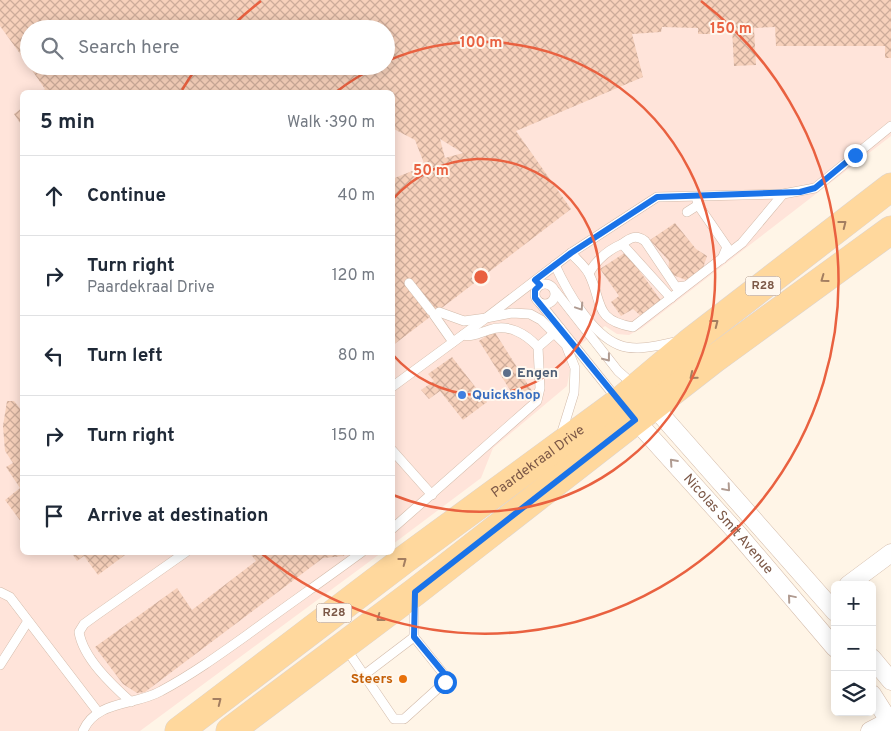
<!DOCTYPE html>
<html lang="en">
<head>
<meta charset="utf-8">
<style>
  body { margin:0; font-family:Overpass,sans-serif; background:#f2f2f3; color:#1f2937 }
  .controls { position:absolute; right:15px; bottom:15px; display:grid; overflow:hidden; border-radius:8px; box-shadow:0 2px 12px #0003 }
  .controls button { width:45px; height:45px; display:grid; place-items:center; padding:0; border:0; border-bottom:1px solid #e0e1e3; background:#fff; color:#1f2937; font:25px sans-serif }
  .stop { position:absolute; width:15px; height:15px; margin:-11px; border:4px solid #1a73e8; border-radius:50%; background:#fff }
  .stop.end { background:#1a73e8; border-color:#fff; box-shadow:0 1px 5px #0008 }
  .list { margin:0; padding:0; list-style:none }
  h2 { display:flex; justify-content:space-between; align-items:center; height:65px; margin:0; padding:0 20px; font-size:21px }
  h2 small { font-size:16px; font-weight:400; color:#747a83 }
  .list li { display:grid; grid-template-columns:32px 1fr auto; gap:15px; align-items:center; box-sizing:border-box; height:80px; padding:0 20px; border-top:1px solid #e0e1e3 }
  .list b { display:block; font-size:19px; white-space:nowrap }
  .list p { margin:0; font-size:16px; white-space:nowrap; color:#747a83 }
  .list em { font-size:16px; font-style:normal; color:#747a83 }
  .icon { flex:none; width:28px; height:28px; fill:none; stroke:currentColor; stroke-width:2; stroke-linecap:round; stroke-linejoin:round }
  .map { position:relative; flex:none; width:891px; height:731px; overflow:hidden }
  .search { position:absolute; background:#fff; box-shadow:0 2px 12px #0003; left:20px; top:20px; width:375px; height:55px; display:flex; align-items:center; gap:12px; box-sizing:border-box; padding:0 18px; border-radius:28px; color:#747a83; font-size:19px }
  .panel { position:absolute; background:#fff; box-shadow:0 2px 12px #0003; left:20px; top:90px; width:375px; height:465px; border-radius:8px }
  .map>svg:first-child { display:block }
  .commercial { fill:#ffe4da; fill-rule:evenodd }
  .building { fill:url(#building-cross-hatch); fill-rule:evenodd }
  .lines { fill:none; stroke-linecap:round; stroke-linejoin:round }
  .service-casing { stroke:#d3bbaa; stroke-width:10 }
  .minor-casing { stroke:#d3bbaa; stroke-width:19 }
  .primary-casing { stroke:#ddd4cf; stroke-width:29 }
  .service { stroke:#fff; stroke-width:9 }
  .minor { stroke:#fff; stroke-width:18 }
  .primary { stroke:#ffd89d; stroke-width:28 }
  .oneway { stroke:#a37e61 }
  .oneway2 { stroke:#b09b91 }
  .route { stroke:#1a73e8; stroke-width:6 }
  .ring { fill:none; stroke:#e96140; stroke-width:2.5 }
  .service-dot { fill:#5c6f8a; stroke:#fff8ef; stroke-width:2 }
  .shop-dot { fill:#3f7fe0; stroke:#fff8ef; stroke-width:2 }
  .food-dot { fill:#e8710a; stroke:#fff8ef; stroke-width:2 }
  .labels { text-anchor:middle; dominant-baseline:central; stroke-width:4; stroke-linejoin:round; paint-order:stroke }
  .shield { fill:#fff8ef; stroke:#a38879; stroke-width:1 }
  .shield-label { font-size:12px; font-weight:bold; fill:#7c5847 }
  .service-label { font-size:14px; font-weight:bold; fill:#4e5e75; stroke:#fff8ef; text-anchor:start }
  .shop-label { font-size:14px; font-weight:bold; fill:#366cbe; stroke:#fff8ef; text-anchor:start }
  .street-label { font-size:14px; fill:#7c5847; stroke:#fff8ef }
  .food-label { font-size:14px; font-weight:bold; fill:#c56008; stroke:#fff8ef; text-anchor:end }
  .centre { fill:#e96140; stroke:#fff8ef; stroke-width:2.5 }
  .ring-label { font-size:15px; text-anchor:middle; font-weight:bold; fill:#e96140; stroke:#fff8ef; stroke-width:4; stroke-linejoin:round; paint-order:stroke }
</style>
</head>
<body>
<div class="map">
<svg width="891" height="731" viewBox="0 0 891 731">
  <defs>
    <pattern id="building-cross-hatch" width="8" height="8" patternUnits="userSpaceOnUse" patternTransform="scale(1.25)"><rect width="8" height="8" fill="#f7d1bb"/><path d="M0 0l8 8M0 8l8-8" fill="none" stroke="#cdac9a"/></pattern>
  </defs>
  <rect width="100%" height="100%" fill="#fff5e7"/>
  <!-- commercial -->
  <path class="commercial" d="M0,0H891V136L642,328L629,335L617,334L605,326L565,356L570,370L567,386L493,448L481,478L393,544L392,92H22V552L381,553L140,731H0ZM29,29H386V66H29Z"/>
  <!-- building -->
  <g class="building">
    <path d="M0,0H891V58H885V46H776L775,27L754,28L756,65L734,66L732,28H714L715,34H698V28L662,27L661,32L632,34L643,77L516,131L571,209L392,346V179L425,166L415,140L392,128V92H41L45,89L29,66H386V29H29V66L0,26ZM440,139L463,153L445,158Z"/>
    <path d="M22,108V126L14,114Z"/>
    <path d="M675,223L696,249L707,256L703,268L686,280L668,273L669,261L650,240Z"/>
    <path d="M626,252L662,302L642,317L633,309L621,316L611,302L619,296L600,269Z"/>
    <path d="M494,331L532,391L517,401L479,341Z"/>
    <path d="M452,357L487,402L463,420L440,391L429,399L421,390L434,381L428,374Z"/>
    <path d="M7,401H14L22,411V523L5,500L20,488L6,467L13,463L5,451L3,426Z"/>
    <path d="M71,552H129L98,575L84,556L77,561Z"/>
    <path d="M249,552H345L344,556L323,558L145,692L137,693L123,684L95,647L177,588L192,610L256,561Z"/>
  </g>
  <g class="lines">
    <defs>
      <g id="service">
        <path d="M698,205L727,247L722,259"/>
        <path d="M687,212L698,205L697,201"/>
        <path d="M622,244C630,238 636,234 645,241L676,287L685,286"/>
        <path d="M571,253L657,197L783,194L815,188L891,126"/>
        <path d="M555,265C567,291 591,334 619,345C637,352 658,345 676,342"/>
        <path d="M589,273C596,261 608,250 622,244L671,298"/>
        <path d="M409,283L431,311"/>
        <circle cx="545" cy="294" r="10"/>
        <path d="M556,292L618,371L634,385"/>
        <path d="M540,303L617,399"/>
        <path d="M439,312L464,321L486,318L571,253C576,259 585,266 589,274C603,302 593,320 633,327L742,243L783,194"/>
        <path d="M434,315L453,342"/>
        <path d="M463,335C473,337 479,333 489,330C508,323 526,334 538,347"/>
        <path d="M392,387L486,318L512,313L530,314L541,320L566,345L575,368L574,393L561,435"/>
        <path d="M392,450L432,495"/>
        <path d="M392,529L537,401L540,388L538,347L560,328"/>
        <path d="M0,592L10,597L98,712"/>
        <path d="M345,647L394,719H404L445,682L446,677L414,637V599"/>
        <path d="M0,665L28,621"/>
        <path d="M364,675L414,637"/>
        <path d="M131,702C112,685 83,658 79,632L84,624L95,616L186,552"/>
        <path d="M83,731C96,700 135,706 161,691C191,675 219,655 247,635C285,607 324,580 362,552"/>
      </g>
      <g id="minor">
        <path d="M648,400L835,612"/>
        <path id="s1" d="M629,413L738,534L835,648"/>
        <path d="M848,585L891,553"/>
        <path d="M872,658L891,681"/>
        <path d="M872,694L891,724"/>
        <path d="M870,731L891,720"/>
      </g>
      <g id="primary">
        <path id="s2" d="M179,731L405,559L619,402L689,343L891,187"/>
        <path d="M230,731L415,592L714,359L891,230"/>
      </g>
    </defs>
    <!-- service casing -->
    <use href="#service" class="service-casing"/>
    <!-- minor casing -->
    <use href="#minor" class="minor-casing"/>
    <!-- primary casing -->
    <use href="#primary" class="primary-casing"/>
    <!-- service -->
    <use href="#service" class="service"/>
    <!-- minor -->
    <use href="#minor" class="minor"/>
    <!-- primary -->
    <use href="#primary" class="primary"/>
  </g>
  <!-- one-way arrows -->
  <defs><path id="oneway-chevron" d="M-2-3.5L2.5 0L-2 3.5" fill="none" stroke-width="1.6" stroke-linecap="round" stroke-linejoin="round" transform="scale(1.25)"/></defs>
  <g class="oneway">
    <use href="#oneway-chevron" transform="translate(843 224) rotate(-38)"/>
    <use href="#oneway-chevron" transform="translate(824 279) rotate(144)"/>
    <use href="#oneway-chevron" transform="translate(715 323) rotate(-38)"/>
    <use href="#oneway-chevron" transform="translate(693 376) rotate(141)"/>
    <use href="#oneway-chevron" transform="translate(403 561) rotate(-37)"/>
    <use href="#oneway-chevron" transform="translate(380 618) rotate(143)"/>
    <use href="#oneway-chevron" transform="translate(218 701) rotate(-38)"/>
  </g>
  <g class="oneway2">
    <use href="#oneway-chevron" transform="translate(580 307) rotate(56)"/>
    <use href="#oneway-chevron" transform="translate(607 358) rotate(52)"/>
    <use href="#oneway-chevron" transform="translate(673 462) rotate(-132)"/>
    <use href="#oneway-chevron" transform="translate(727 488) rotate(49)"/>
    <use href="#oneway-chevron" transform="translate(791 598) rotate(-130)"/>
  </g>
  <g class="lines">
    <!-- route -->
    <path class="route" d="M445,682L443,672L414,637L415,592L635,420L535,298V290L540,285L535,280L571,253L657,197L800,192L815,188L855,155"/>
  </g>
  <!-- distance rings -->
  <g class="ring">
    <path d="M393 199A118 118 0 1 1 393 355"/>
    <path d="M336 92A235 235 0 0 1 376 67M387 61A235 235 0 1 1 393 495"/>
    <path d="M182 90A353 353 0 0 1 197 67M231 27A353 353 0 0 1 261 1M701 1A353 353 0 1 1 261 553"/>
  </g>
  <!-- markers -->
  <circle class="service-dot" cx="507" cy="373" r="5"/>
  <circle class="shop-dot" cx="462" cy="395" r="5"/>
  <circle class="food-dot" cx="403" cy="679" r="5"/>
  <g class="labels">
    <!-- shield labels -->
    <g class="shield">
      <rect x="745.5" y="276.5" width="35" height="19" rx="4"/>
      <rect x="316.5" y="603.5" width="35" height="19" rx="4"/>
    </g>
    <g class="shield-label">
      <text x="763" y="286">R28</text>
      <text x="334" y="613">R28</text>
    </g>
    <!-- service labels -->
    <g class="service-label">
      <text x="517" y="373">Engen</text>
    </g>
    <!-- shop labels -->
    <g class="shop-label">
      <text x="472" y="395">Quickshop</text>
    </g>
    <!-- street labels -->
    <g class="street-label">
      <text stroke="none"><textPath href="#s2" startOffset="449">Paardekraal Drive</textPath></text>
      <text stroke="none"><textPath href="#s1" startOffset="149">Nicolas Smit Avenue</textPath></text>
    </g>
    <!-- food labels -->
    <g class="food-label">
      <text x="393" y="679">Steers</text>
    </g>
  </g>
  <circle cx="481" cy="277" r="8" class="centre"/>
  <g class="ring-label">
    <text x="731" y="33">150 m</text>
    <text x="481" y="47">100 m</text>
    <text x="431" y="175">50 m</text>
  </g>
</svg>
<div class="controls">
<button>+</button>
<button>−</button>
<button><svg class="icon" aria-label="layers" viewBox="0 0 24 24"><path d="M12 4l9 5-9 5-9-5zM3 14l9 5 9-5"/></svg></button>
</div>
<div class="stop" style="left:445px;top:682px"></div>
<div class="stop end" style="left:855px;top:155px"></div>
<div class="search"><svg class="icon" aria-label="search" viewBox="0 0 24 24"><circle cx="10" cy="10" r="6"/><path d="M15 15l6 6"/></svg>Search here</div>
<section class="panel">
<h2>5 min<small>Walk · 390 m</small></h2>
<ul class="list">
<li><svg class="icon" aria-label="ahead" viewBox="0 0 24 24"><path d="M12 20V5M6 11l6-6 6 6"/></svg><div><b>Continue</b></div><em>40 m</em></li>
<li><svg class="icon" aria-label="right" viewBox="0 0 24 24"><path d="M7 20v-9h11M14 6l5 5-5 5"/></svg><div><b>Turn right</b><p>Paardekraal Drive</p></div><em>120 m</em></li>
<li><svg class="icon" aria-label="left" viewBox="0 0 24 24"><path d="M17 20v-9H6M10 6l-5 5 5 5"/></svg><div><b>Turn left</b></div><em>80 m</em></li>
<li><svg class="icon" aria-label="right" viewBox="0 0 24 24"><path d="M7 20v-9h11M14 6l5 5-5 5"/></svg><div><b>Turn right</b></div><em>150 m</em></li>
<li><svg class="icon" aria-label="arrive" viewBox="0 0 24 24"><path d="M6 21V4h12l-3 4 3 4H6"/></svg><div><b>Arrive at destination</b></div></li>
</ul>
</section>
</div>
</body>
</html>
